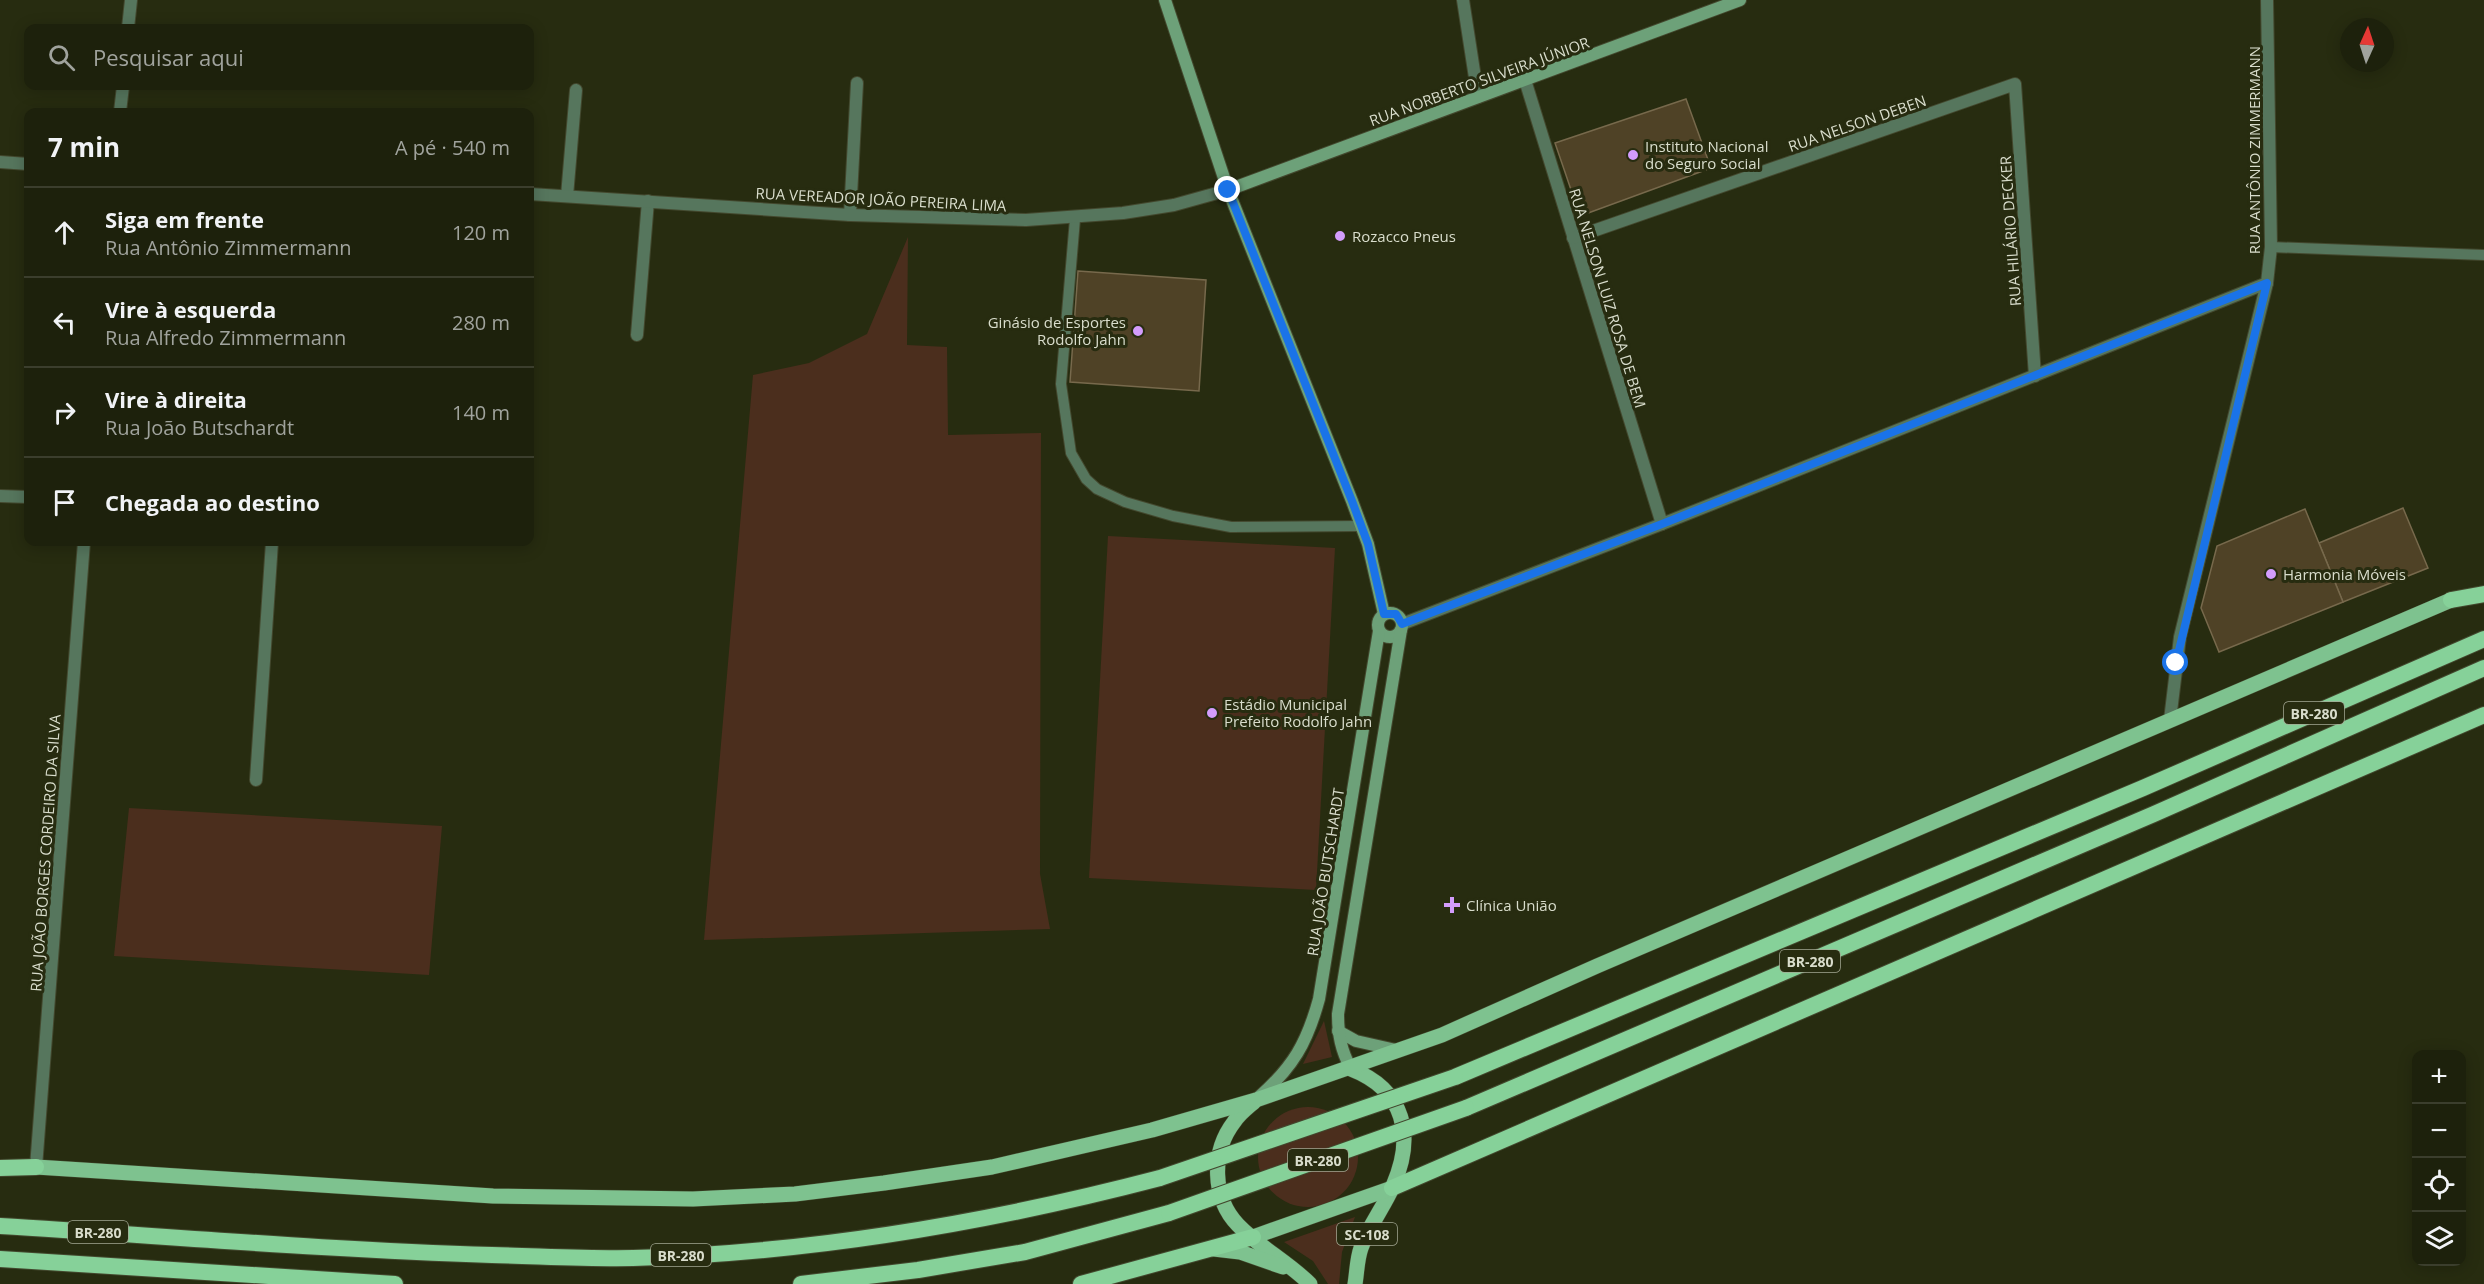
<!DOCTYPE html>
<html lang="pt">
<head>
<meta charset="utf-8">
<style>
  body { margin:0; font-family:"Open Sans",sans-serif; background:#2a2e1a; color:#f1f3f6 }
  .controls { position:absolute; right:18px; bottom:18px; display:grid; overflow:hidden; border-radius:12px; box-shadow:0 3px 15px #0003 }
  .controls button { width:54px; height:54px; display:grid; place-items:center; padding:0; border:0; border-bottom:2px solid #3b3e2d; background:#1d210c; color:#f1f3f6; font:30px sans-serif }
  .compass { position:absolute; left:2340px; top:18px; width:54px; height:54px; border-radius:50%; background:#1d210c; box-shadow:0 3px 15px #0003; rotate:3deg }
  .stop { position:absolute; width:18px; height:18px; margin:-14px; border:4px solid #1a73e8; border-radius:50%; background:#fff }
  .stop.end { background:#1a73e8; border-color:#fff; box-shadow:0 2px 6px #0008 }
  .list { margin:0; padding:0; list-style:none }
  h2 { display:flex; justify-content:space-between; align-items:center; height:78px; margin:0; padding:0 24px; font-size:26px }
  h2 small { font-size:20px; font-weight:400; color:#a0a39d }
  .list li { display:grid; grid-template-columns:39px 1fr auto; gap:18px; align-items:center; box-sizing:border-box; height:90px; padding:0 24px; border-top:2px solid #3b3e2d }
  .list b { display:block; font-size:22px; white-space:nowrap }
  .list p { margin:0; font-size:20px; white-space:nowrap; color:#a0a39d }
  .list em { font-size:20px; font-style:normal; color:#a0a39d }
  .icon { flex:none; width:33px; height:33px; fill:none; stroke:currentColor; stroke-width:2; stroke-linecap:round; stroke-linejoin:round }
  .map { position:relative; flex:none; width:2484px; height:1284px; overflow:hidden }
  .search { position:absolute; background:#1d210c; box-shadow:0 3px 15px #0003; left:24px; top:24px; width:510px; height:66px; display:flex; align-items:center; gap:15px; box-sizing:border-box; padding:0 21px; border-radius:12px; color:#a0a39d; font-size:22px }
  .panel { position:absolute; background:#1d210c; box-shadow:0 3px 15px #0003; left:24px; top:108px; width:510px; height:438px; border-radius:12px }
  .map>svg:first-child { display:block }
  .green { fill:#4b2e1d }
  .building { fill:#4f4226; stroke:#77694c; stroke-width:1.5 }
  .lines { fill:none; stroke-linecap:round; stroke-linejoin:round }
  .service-casing { stroke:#43482e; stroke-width:12 }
  .minor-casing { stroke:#43482e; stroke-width:14 }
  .tertiary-casing { stroke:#43482e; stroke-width:14 }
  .secondary-casing { stroke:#43482e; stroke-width:14 }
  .primary-casing { stroke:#43482e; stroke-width:16 }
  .trunk-casing { stroke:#43482e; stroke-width:18 }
  .service { stroke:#56765d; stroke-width:10 }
  .minor { stroke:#56765d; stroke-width:12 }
  .tertiary { stroke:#56765d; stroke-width:12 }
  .secondary { stroke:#6da179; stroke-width:12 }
  .primary { stroke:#7ec28f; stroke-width:15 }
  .trunk { stroke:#86d199; stroke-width:16 }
  .trunk-bridge-casing { stroke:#43482e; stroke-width:18; stroke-linecap:butt }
  .trunk-bridge { stroke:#86d199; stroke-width:16 }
  .route { stroke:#1a73e8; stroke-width:8 }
  .poi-dot { fill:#d39cfc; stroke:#272c10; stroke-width:2 }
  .labels { text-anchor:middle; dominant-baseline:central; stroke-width:6; stroke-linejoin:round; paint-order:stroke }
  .shield { fill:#272c10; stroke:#a4a894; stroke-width:1.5 }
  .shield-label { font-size:14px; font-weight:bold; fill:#d9ddcc }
  .street-label { font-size:15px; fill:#d9ddcc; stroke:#272c10 }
  .poi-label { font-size:15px; fill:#d9ddcc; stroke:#272c10; text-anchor:start }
</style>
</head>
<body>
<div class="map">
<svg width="2484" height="1284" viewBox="0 0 2484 1284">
  <rect width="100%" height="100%" fill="#272c10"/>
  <!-- green -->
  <g class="green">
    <path d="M908,237L907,345L947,347L948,435L1041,433L1040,874L1050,929L704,940L753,375L809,363L867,334Z"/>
    <path d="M1108,536L1335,548L1316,890L1089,878Z"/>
    <path d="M129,808L442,826L429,975L114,956Z"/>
    <path d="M1324,1021L1332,1057L1303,1064Z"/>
    <circle cx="1308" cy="1157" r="50"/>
    <path d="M1355,1217L1342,1252L1339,1284H1328L1313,1261L1284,1242Z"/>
  </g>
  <!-- building -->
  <g class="building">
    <path d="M1686,99L1711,168L1580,216L1555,143Z"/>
    <path d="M1078,271L1206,280L1199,391L1070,382Z"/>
    <path d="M2403,508L2428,568L2343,602L2319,543Z"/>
    <path d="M2305,509L2343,602L2219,652L2201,608L2217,546Z"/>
  </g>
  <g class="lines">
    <defs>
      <g id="service">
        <path d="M1075,219L1061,384L1071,453L1086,479L1097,489L1125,502L1173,516L1231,527L1361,526"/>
        <path d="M2271,247L2484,255"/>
      </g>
      <g id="minor">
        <path d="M1463,0L1478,97"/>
        <path d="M128,28L131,0"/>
        <path d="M1525,80L1662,524"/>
        <path d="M120,112L123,86"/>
        <path d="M567,196L576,90"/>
        <path d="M850,215L857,83"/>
        <path d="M1573,238L2015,84L2035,376"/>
        <path d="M637,335L648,201"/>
        <path d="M0,496L28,497"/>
        <path d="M2170,720L2180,637L2267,283"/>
        <path d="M256,780L272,542"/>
        <path d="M36,1167L84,542"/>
      </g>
      <g id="tertiary">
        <path d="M0,162L28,164"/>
        <path d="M530,194L850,215L1026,220L1123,213L1174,205L1228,190"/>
        <path d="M1402,624L1662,524L2267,283L2271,247L2267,0"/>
      </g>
      <g id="secondary">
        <path d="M1165,0L1228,190L1352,501L1368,544L1384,614"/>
        <path d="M1228,190L1740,0"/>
        <circle cx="1390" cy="625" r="12"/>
        <path d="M1338,1031L1356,1041L1396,1050"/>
        <path d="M1351,1069C1341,1050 1338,1035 1338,1014L1401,630"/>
        <path d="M1259,1097C1293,1067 1307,1043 1319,999L1379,631"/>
      </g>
      <g id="primary">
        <path d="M1351,1069C1405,1090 1415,1136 1393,1186C1384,1207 1369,1225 1361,1248C1357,1259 1357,1272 1355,1284"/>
        <path d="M1254,1102C1247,1108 1239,1114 1234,1122C1211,1152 1212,1198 1238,1225C1259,1247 1288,1262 1310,1284"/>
        <path d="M36,1167L493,1196L693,1199L795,1194L884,1183L992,1167L1070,1149L1152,1130L1256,1100L1442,1035L1597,966L2451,600"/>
        <path d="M1253,1237L1392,1188"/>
        <path d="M1214,1249L1240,1252L1283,1267"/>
      </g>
      <g id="trunk">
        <path d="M2451,600L2484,594"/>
        <path d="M1455,1077L2143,788L2484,639"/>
        <path d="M1466,1108L2154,814L2484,668"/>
        <path d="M0,1168L36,1167"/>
        <path d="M1392,1188L2484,715"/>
        <path d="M0,1226C164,1236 328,1250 492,1255C539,1256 586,1259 633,1258C812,1253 988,1223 1160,1178"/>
        <path d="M0,1259L395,1284"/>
        <path d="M801,1284L918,1270L1025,1252L1169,1213"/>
        <path d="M1081,1284L1253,1237"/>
      </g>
    </defs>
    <!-- service casing -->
    <use href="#service" class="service-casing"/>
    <!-- minor casing -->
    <use href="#minor" class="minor-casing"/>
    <!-- tertiary casing -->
    <use href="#tertiary" class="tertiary-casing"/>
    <!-- secondary casing -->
    <use href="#secondary" class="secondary-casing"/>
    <!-- primary casing -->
    <use href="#primary" class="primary-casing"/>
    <!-- trunk casing -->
    <use href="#trunk" class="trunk-casing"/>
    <!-- service -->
    <use href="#service" class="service"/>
    <!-- minor -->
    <use href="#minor" class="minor"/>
    <!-- tertiary -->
    <use href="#tertiary" class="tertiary"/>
    <!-- secondary -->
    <use href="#secondary" class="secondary"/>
    <!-- primary -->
    <use href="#primary" class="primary"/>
    <!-- trunk -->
    <use href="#trunk" class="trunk"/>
    <defs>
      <g id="trunk-bridge">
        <path d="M1160,1178L1455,1077"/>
        <path d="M1169,1213L1466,1108"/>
      </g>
    </defs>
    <!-- trunk-bridge casing -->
    <use href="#trunk-bridge" class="trunk-bridge-casing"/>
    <!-- trunk-bridge -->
    <use href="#trunk-bridge" class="trunk-bridge"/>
  </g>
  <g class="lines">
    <!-- route -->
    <path class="route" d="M1228,190L1352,501L1368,544L1384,614H1396L1402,624L1662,524L2267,283L2176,663"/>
  </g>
  <!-- markers -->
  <g class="poi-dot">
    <circle cx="1633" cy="155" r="6"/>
    <circle cx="1340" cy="236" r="6"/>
    <circle cx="1138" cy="331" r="6"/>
    <circle cx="2271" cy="574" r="6"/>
    <circle cx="1212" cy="713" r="6"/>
    <path d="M1449 896h6v6h6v6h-6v6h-6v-6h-6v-6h6z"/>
  </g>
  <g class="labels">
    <!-- shield labels -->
    <g class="shield">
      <rect x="2284" y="702" width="60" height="22" rx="4.5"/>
      <rect x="1780" y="950" width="60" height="22" rx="4.5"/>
      <rect x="1288" y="1149" width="60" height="22" rx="4.5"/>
      <rect x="68" y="1221" width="60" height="22" rx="4.5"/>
      <rect x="1337" y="1223" width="60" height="22" rx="4.5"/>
      <rect x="651" y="1244" width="60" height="22" rx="4.5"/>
    </g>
    <g class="shield-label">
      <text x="2314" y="713">BR-280</text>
      <text x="1810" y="961">BR-280</text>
      <text x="1318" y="1160">BR-280</text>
      <text x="98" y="1232">BR-280</text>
      <text x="1367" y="1234">SC-108</text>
      <text x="681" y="1255">BR-280</text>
    </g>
    <!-- street labels -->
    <g class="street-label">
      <text transform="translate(1479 81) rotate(-20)">RUA NORBERTO SILVEIRA JÚNIOR</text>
      <text transform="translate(1857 123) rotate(-19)">RUA NELSON DEBEN</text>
      <text transform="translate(2254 150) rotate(-90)">RUA ANTÔNIO ZIMMERMANN</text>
      <text transform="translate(881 199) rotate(3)">RUA VEREADOR JOÃO PEREIRA LIMA</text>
      <text transform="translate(2010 231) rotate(-94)">RUA HILÁRIO DECKER</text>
      <text transform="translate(1608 298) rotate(73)">RUA NELSON LUIZ ROSA DE BEM</text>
      <text transform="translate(45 853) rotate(-86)">RUA JOÃO BORGES CORDEIRO DA SILVA</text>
      <text transform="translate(1325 872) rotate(-81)">RUA JOÃO BUTSCHARDT</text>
    </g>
    <!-- poi labels -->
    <g class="poi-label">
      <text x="1645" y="146">Instituto Nacional<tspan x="1645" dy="17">do Seguro Social</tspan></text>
      <text x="1352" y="236">Rozacco Pneus</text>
      <text x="1126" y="322" text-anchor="end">Ginásio de Esportes<tspan x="1126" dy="17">Rodolfo Jahn</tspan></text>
      <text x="2283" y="574">Harmonia Móveis</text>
      <text x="1224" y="704">Estádio Municipal<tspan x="1224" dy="17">Prefeito Rodolfo Jahn</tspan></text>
      <text x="1466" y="905">Clínica União</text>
    </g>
  </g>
</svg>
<div class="controls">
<button>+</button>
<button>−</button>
<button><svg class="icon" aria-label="locate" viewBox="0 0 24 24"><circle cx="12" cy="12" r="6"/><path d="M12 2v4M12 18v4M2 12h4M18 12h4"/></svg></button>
<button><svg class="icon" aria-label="layers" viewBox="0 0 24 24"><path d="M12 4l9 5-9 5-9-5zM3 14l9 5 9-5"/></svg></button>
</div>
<svg class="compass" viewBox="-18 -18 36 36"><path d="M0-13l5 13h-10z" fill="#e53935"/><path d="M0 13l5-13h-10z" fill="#a0a39d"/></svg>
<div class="stop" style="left:2176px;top:663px"></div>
<div class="stop end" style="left:1228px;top:190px"></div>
<div class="search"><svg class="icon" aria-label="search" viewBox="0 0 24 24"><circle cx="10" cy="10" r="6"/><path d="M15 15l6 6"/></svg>Pesquisar aqui</div>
<section class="panel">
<h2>7 min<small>A pé · 540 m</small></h2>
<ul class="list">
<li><svg class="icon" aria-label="ahead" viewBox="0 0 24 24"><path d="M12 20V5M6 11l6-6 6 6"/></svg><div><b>Siga em frente</b><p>Rua Antônio Zimmermann</p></div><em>120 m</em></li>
<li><svg class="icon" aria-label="left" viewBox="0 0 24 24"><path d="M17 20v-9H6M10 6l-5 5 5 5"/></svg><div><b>Vire à esquerda</b><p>Rua Alfredo Zimmermann</p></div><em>280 m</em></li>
<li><svg class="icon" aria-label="right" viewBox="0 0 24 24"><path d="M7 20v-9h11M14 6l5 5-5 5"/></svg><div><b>Vire à direita</b><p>Rua João Butschardt</p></div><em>140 m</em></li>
<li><svg class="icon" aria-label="arrive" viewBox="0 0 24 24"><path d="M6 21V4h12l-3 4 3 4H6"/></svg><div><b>Chegada ao destino</b></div></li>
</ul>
</section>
</div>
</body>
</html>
